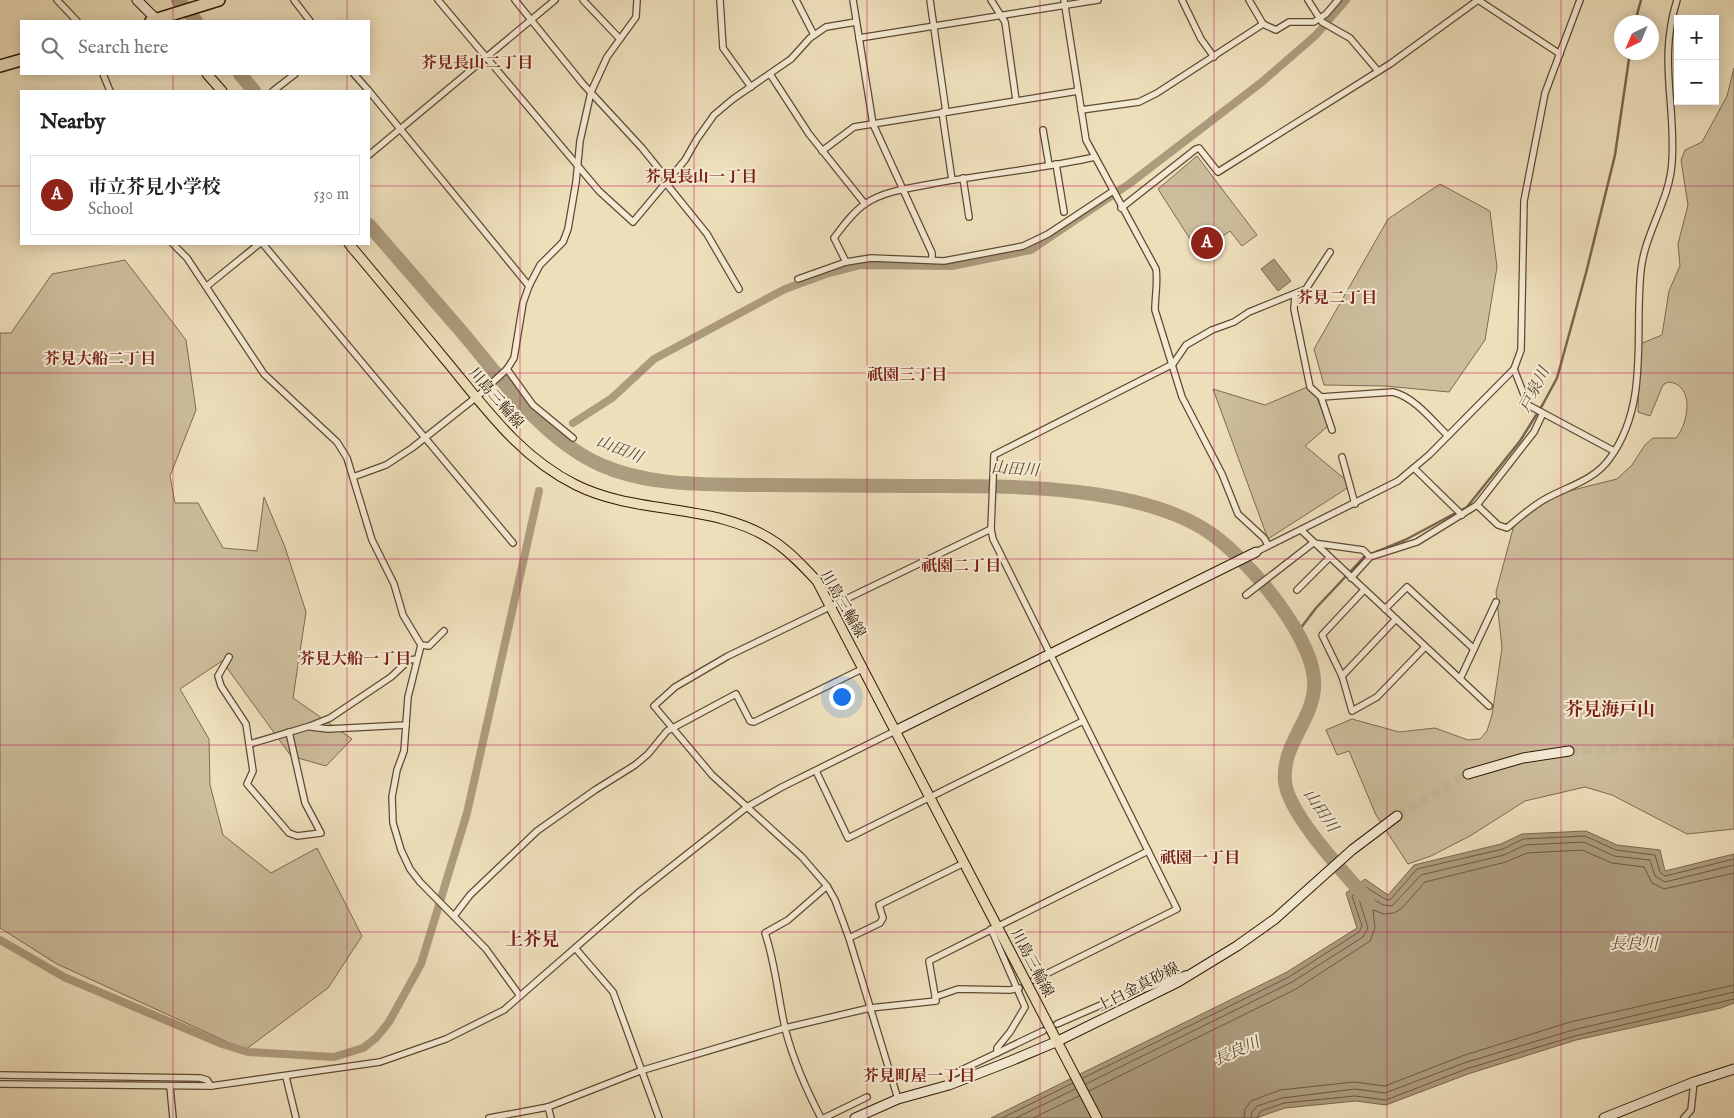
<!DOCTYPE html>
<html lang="en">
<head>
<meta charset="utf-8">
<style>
  body { margin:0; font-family:"IM FELL English","Noto Serif JP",serif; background:#f2f2f2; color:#222 }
  .controls { position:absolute; right:15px; top:15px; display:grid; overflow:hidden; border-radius:0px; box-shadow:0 2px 12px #0003 }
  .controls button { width:45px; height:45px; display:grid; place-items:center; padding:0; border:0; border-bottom:1px solid #e0e0e0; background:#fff; color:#222; font:25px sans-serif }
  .compass { position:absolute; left:1614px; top:15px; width:45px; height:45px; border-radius:50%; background:#fff; box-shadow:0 2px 12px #0003; rotate:224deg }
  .you { position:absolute; left:841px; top:696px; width:18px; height:18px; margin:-12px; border:4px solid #fff; border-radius:50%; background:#1a73e8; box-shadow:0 0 0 8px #1a73e833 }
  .badge { display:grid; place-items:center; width:32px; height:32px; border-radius:50%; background:#8f2418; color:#fff; font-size:16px; font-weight:700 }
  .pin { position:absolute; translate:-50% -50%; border:2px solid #fff; box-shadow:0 1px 5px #0006 }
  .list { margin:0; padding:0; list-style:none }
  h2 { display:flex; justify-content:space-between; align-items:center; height:65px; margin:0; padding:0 20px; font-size:21px }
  h2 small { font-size:16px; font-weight:400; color:#767676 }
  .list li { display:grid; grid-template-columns:32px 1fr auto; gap:15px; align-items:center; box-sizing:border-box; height:80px; margin:0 10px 10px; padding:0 10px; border:1px solid #e0e0e0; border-radius:0px }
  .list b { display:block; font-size:19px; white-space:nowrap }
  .list p { margin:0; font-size:16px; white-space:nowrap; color:#767676 }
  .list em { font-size:16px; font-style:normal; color:#767676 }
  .icon { flex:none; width:28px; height:28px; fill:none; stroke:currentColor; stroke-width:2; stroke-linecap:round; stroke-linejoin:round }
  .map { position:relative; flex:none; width:1734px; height:1118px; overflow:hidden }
  .search { position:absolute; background:#fff; box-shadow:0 2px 12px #0003; left:20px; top:20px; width:350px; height:55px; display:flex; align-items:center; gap:12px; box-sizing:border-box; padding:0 18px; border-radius:0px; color:#767676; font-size:19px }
  .panel { position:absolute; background:#fff; box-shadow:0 2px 12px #0003; left:20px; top:90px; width:350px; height:155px; border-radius:0px }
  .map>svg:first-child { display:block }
  .green { fill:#cdbd9c; stroke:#7d6a50 }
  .water { fill:#ac9b7d; stroke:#79664d }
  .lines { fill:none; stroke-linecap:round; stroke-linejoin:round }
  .shore { stroke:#6c5940; stroke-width:1 }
  .stream { stroke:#79664d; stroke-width:2.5 }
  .canal { stroke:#ac9b7d; stroke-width:8 }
  .river { stroke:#ac9b7d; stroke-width:14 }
  .secondary-tunnel { stroke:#c7b796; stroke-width:9; stroke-dasharray:9 4.5; stroke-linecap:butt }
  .street-casing { stroke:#5d4932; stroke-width:8 }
  .secondary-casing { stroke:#2d1704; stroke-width:11 }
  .primary-casing { stroke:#2d1704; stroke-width:11 }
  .highway-casing { stroke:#2d1704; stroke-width:14 }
  .street { stroke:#f4ead3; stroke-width:5.5 }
  .secondary { stroke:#f4ead3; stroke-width:9 }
  .primary { stroke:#eedfbb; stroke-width:9 }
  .highway { stroke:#eedfbb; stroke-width:11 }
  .grid { fill:none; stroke:#c2185b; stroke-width:1; stroke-opacity:0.55 }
  .labels { text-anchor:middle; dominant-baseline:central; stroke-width:4; stroke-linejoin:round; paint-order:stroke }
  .street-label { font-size:15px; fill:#2d1704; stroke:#f4ead3 }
  .neighbourhood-label { font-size:16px; font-weight:bold; fill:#7a1f14; stroke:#f4ead3 }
  .water-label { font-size:16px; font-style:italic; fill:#604c34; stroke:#f4ead3 }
  .quarter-label { font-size:18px; font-weight:bold; fill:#7a1f14; stroke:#f4ead3 }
</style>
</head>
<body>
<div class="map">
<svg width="1734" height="1118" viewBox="0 0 1734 1118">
  <rect width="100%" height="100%" fill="#eedfbb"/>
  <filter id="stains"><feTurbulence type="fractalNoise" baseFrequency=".004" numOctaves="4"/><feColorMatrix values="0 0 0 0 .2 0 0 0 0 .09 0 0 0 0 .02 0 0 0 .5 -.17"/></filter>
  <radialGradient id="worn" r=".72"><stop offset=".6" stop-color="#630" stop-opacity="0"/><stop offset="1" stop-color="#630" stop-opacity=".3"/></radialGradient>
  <!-- green -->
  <g class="green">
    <path d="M1734,68V829L1687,834L1612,795L1585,787L1525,801L1470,836L1431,856L1408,864L1376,815L1349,751L1337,755L1326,730L1352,719L1399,732L1435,728L1468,740L1480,739L1487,731L1492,715L1502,648L1496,592L1514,525L1532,505L1565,492L1617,479L1632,465L1645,445L1653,438H1676C1689,423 1695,384 1668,382L1663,385L1650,416L1638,412L1640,344L1662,335L1669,291L1680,266L1678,244L1688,205L1681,160L1685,150L1702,142L1727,96Z"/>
    <path d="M1197,156L1257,235L1242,246L1230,231L1199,253L1158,189Z"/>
    <path d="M1440,184L1490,211L1497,267L1485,340L1449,392L1385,386L1324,385L1314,349L1388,219Z"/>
    <path d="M125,260L186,340L196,410L170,476L175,503H198L223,548L257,551L264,497L285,547L306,612L293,698L352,739L326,766L291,756L222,661L180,689L209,739L210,785L223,835L271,873L317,848L362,936L328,988L245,1050L57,964L0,928V333H11L52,274Z"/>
    <path d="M1312,385L1328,426L1305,446L1352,485L1268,539L1213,389L1265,405Z"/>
  </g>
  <!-- water -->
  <g class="water">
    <path d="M1274,259L1291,281L1278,291L1261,269Z"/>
    <path d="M1586,831L1617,845L1660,850L1665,871L1734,854V1003L1721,1008L1576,1040L1468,1074L1386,1105L1356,1101L1285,1108L1256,1118H991L1287,972L1357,928L1346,893L1365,879L1388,895L1414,865L1501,844L1522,834Z"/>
  </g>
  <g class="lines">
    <!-- shore -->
    <g class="shore">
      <path d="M1083,1078L1289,977L1359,932L1362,926L1352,896L1364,886L1385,899L1390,900L1417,869L1503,849L1523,839L1585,836L1616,850L1655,855L1660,872L1665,876L1734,859"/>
      <path d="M1086,1084L1292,982L1363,937L1368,928L1359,899L1364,894L1383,905L1392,906L1421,875L1504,855L1525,845L1584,842L1614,856L1650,860L1655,876L1665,882L1734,865"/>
      <path d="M1089,1091L1296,989L1370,941L1375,928L1373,910L1384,914L1394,913L1402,908L1425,882L1506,862L1527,853L1582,850L1612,863L1644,867L1652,883L1664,889L1734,873"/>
      <path d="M1002,1118L1073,1083"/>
      <path d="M1016,1118L1075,1089"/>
      <path d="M1033,1118L1079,1096"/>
      <path d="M1244,1118L1245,1109L1251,1101L1280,1090L1354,1082L1385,1086L1462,1056L1570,1022L1734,985"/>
      <path d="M1251,1118L1252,1112L1257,1106L1282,1098L1355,1089L1385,1093L1464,1063L1573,1030L1734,992"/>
      <path d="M1257,1118L1261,1111L1284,1103L1355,1096L1386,1100L1466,1069L1575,1036L1734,999"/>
    </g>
    <!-- stream -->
    <g class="stream">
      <path d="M1635,22L1641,0"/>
      <path d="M1297,633L1316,608L1364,557L1405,540L1467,507L1520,441L1543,404L1557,378L1586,273L1615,155L1630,52"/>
    </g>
    <!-- canal -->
    <g class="canal">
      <path d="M573,423L612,398L654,359L785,289L826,274L861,265L952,266L1031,250L1129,184L1262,82L1316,35L1346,0"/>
      <path d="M0,940L64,977L222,1044L248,1052L334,1057L363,1048L376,1038L389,1022L421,964L467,813L539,491"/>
    </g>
    <!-- river -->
    <g class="river">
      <path d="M178,0L196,21"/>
      <path d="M240,74L254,91"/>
      <path d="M369,225C399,260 430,295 461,331C502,379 541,438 601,465C648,486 702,484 753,485C804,485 855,486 907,486C995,486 1140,482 1213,535C1249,561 1319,642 1314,689C1311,722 1282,745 1285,781C1287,813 1346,875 1368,900"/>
    </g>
    <!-- secondary-tunnel -->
    <g class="secondary-tunnel">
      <path d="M1569,751L1734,743"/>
      <path d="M1397,816L1468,774"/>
    </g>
    <defs>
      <g id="street">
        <path d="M57,0L77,21"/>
        <path d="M294,0L310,21"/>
        <path d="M438,0L599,191L633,222L685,160L697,139L714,115L733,99L791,59L810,38L826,27L856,22"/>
        <path d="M515,0L583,84L642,148L667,179"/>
        <path d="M583,0L619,38"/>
        <path d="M720,0L723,48L751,87"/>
        <path d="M796,0L814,35"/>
        <path d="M853,0L873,124L932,253V260"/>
        <path d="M930,0L946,112"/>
        <path d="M991,0L1005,22L1016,100"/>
        <path d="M1064,0L1086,140L1156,269C1158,283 1155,296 1155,310L1182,397L1222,474L1238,514L1264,538L1268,545"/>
        <path d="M1182,0L1201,39L1214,57"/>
        <path d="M1249,0L1263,24L1276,30L1289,22H1314L1326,14L1338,0"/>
        <path d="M1308,0L1322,22L1350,38L1378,71"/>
        <path d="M1478,0L1560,54"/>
        <path d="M859,38L1098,0"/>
        <path d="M103,74L110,91"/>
        <path d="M354,74L369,91"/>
        <path d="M770,74L809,134L865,204"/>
        <path d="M273,91L295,74"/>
        <path d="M369,91L529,286"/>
        <path d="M1081,110L1139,102L1157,93L1263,24"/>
        <path d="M942,112L952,180"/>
        <path d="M1043,130L1049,165"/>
        <path d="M822,151L854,127L1078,91"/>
        <path d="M369,155L555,0"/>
        <path d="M1056,164L1064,212"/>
        <path d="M963,178L969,217"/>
        <path d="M665,182L707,234L739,289"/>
        <path d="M1121,208L1196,149L1199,148L1218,172L1390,64L1478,0"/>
        <path d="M173,244L187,258L264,374L337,442L347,458L372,540L394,584L403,615L421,645L408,697L404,751L397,770L392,797L393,823L401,850L410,869L420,882L486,949L520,996"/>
        <path d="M263,244L513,543"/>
        <path d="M846,262L834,238C843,226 853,212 865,204C884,191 910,188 931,184C985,174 1041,169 1095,157"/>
        <path d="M798,279L846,262L871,258L944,261L1023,246L1048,234L1113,191"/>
        <path d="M207,286L259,244"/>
        <path d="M1295,295L1294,309L1310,387L1321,397L1332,430"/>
        <path d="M507,369L514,358L523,303L529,286L540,265L563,242L568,229L576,182L580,141L591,92L607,57L636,17L637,0"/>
        <path d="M1514,369L1528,405L1614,451"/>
        <path d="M1321,397L1393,392C1414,397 1432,420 1447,435"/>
        <path d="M1342,457L1355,504"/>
        <path d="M1414,468L1462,515"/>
        <path d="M353,477L386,465L412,448L479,395L507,369L533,405L573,438"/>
        <path d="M1477,505L1498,525L1507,528C1520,517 1532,506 1547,498C1569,486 1595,480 1610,458C1650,403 1634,333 1641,270C1645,232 1670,200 1672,162C1676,103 1658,60 1677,0"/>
        <path d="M1301,530L1489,706"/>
        <path d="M1256,552L1398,481L1429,455L1514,369L1521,350L1524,201L1545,93L1580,0"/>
        <path d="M1351,578L1370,557L1417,542L1477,505L1534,432L1543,413"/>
        <path d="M1297,590L1329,558"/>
        <path d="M1364,590L1322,635L1342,676L1352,711L1377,697L1425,647"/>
        <path d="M1246,595L1313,543L1363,550L1370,557"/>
        <path d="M1385,609L1407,587L1474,649"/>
        <path d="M421,645L429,646L444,631"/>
        <path d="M229,657L218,676L221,686L246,724L253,771L247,784L289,833L297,836L321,833L305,803L289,732"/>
        <path d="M1342,676L1396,619"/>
        <path d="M1460,679L1496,602"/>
        <path d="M311,727L328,729L406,725"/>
        <path d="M250,744L310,726L330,718L391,677L409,660L417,659"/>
        <path d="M816,771L848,838L1083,721"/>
        <path d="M454,916L470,895L537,831L595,790L635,765L648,754L667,731L736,694L750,721L754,722L864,668"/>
        <path d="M991,929L1025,1007L1010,1032L997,1048V1053"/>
        <path d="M849,938L880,923L883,918L879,905L964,863"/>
        <path d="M576,949L613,992L659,1118"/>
        <path d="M1034,980L1177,909L993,539L991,529L994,455L1173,364L1186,345L1212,330L1234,322L1249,312L1306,289L1330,252"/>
        <path d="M935,997L958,989L1010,990L1019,988"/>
        <path d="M1057,1024L1103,1004L1186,974"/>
        <path d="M0,1075L200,1078L207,1080L211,1086"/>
        <path d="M286,1077L296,1118"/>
        <path d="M0,1084L211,1086L380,1062L446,1039L504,1010L638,893L747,807L782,787L895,731"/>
        <path d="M949,1085L953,1074L1043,1031"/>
        <path d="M170,1087L173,1118"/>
        <path d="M898,1099L849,938L835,900L827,886L802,857L712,775L654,706L675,687L728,656L991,529"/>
        <path d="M548,1107L551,1118"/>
        <path d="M489,1118L548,1107L640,1071L785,1028L870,1008L936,1001L929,961L1148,851"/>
        <path d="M821,1118C807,1091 794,1062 786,1032C778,999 776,965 765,933L788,920L827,886"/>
        <path d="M824,1118L867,1097"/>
        <path d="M1684,1118L1691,1110L1694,1082"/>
      </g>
      <g id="secondary">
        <path d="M137,0L156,19"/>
        <path d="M895,731L1256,552"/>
        <path d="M1468,774L1523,758L1569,751"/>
        <path d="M855,1118L898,1099L949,1085L1013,1060L1058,1041L1178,982L1237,946L1275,919L1352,850L1397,816"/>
        <path d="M1604,1118L1694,1082L1734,1069"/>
      </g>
      <g id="primary">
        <path d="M207,74L222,91"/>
        <path d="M349,244C382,283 415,323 448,363C486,409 521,458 576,485C638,516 717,502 775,542C791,553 804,567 817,581L1097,1118"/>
      </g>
      <g id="highway">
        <path d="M151,21L219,0"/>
        <path d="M0,66L21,60"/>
      </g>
    </defs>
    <!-- street casing -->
    <use href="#street" class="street-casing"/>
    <!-- secondary casing -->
    <use href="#secondary" class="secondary-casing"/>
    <!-- primary casing -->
    <use href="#primary" class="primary-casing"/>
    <!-- highway casing -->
    <use href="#highway" class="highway-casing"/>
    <!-- street -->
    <use href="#street" class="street"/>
    <!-- secondary -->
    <use href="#secondary" class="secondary"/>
    <!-- primary -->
    <use href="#primary" class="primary"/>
    <!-- highway -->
    <use href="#highway" class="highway"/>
  </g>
  <!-- grid -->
  <path class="grid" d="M173,0V21M347,0V21M520,0V1118M694,0V1118M867,0V1118M1040,0V1118M1214,0V1118M1387,0V1118M1561,0V1118M173,74V91M347,74V91M0,186H21M369,186H1734M173,244V1118M347,244V1118M0,373H1734M0,559H1734M0,745H1734M0,932H1734"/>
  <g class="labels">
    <!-- street labels -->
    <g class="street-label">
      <text transform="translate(496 398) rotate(49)">川島三輪線</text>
      <text transform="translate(843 604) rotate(60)">川島三輪線</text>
      <text transform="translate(1032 963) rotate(62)">川島三輪線</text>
      <text transform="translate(1138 987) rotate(-27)">上白金真砂線</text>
    </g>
    <!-- neighbourhood labels -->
    <g class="neighbourhood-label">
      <text x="477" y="64">芥見長山二丁目</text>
      <text x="701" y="178">芥見長山一丁目</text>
      <text x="1337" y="299">芥見二丁目</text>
      <text x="100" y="360">芥見大船二丁目</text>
      <text x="907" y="376">祇園三丁目</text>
      <text x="961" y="567">祇園二丁目</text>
      <text x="355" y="660">芥見大船一丁目</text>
      <text x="1200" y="859">祇園一丁目</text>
      <text x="919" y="1077">芥見町屋一丁目</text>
    </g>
    <!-- water labels -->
    <g class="water-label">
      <text transform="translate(1535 390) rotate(-63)">戸泉川</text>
      <text transform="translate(619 450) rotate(22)">山田川</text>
      <text transform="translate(1015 470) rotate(4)">山田川</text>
      <text transform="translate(1320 811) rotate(56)">山田川</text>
      <text x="1634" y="945">長良川</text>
      <text transform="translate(1237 1052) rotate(-24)">長良川</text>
    </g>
    <!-- quarter labels -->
    <g class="quarter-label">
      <text x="1610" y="710">芥見海戸山</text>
      <text x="532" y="940">上芥見</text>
    </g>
  </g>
  <rect width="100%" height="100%" filter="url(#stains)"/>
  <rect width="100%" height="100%" fill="url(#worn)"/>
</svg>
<div class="controls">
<button>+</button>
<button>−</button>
</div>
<svg class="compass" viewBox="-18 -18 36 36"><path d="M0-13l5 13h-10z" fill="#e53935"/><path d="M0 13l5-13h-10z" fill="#767676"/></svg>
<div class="you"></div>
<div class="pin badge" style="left:1207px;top:243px">A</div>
<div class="search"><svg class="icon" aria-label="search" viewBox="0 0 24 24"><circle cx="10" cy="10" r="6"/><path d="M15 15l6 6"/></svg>Search here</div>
<section class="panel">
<h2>Nearby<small></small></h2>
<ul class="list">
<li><span class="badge">A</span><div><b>市立芥見小学校</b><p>School</p></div><em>530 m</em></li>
</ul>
</section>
</div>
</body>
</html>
